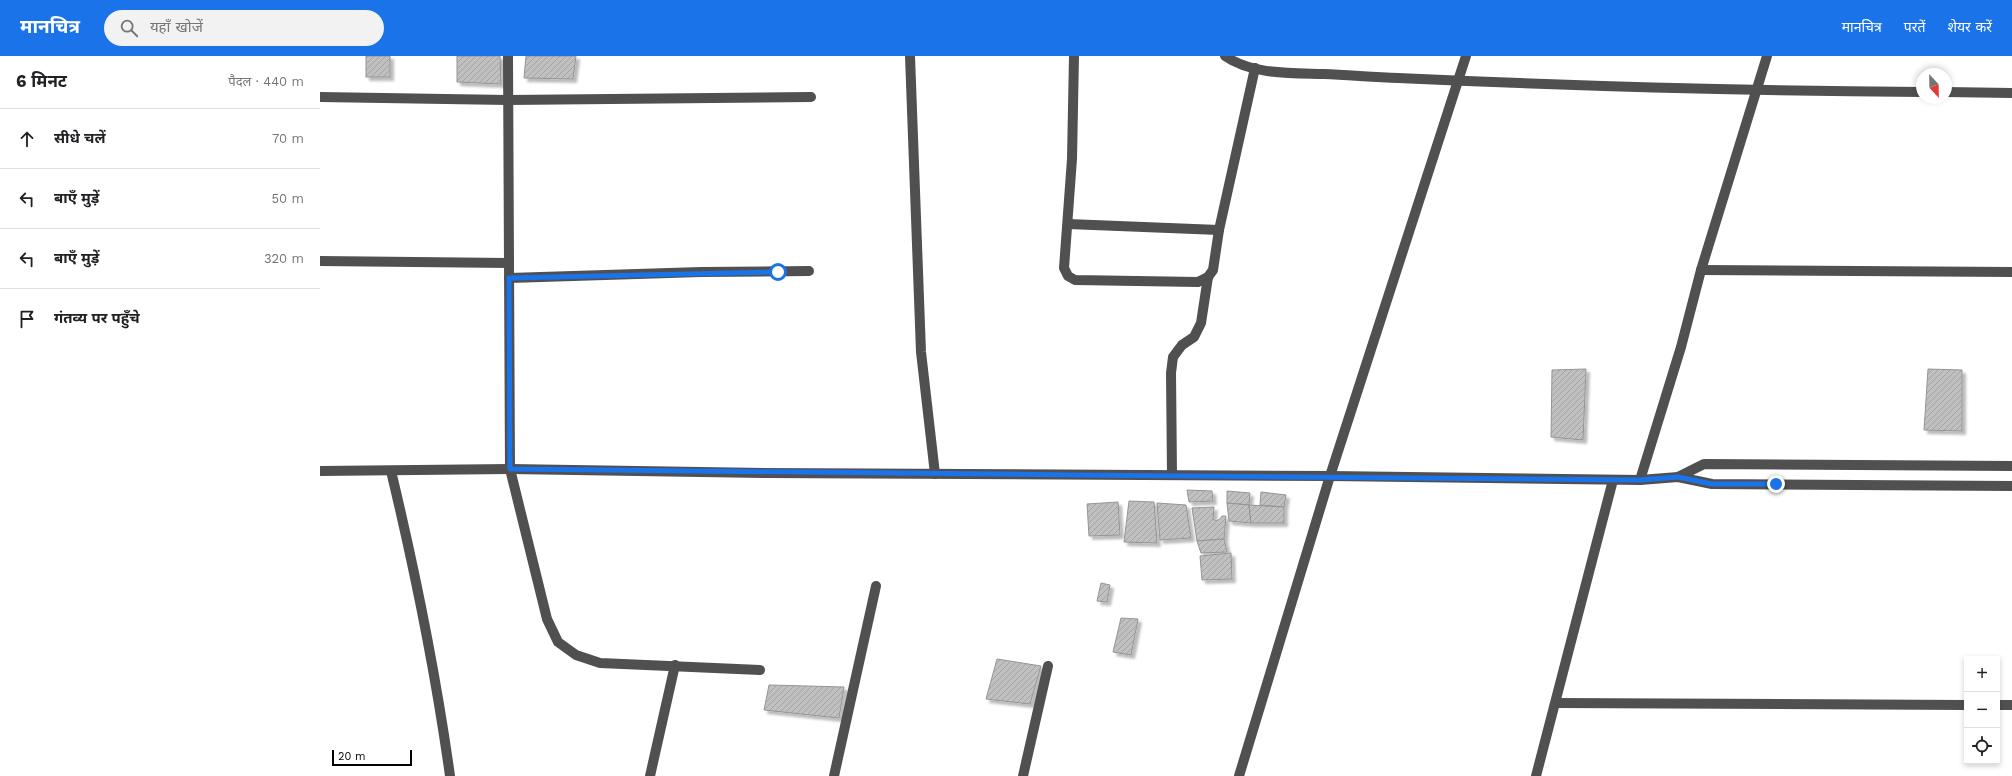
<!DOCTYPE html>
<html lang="hi">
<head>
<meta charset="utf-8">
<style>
  body { margin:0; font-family:"Work Sans","Noto Sans Devanagari",sans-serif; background:#f2f2f2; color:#202124 }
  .controls { position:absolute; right:12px; bottom:12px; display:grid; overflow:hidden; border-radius:0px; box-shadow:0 2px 6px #0003 }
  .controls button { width:36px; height:36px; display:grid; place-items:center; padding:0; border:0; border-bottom:1px solid #e0e0e0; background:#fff; color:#202124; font:20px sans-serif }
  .compass { position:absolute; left:1596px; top:12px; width:36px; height:36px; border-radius:50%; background:#fff; box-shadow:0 2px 6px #0003; rotate:158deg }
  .scale { position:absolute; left:12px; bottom:10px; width:80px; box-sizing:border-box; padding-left:4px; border:2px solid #000; border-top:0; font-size:11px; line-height:14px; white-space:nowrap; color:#000; -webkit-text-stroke:3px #fff; paint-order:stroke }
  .stop { position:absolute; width:12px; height:12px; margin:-9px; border:3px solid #1a73e8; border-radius:50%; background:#fff }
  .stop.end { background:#1a73e8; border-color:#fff; box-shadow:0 1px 4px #0008 }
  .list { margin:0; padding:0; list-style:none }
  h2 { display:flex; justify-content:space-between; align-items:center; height:52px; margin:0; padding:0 16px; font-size:17px }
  h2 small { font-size:13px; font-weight:400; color:#757577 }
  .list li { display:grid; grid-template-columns:26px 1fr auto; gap:12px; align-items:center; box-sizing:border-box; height:60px; padding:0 16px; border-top:1px solid #e0e0e0 }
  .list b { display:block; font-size:15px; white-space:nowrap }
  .list em { font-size:13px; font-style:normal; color:#757577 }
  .icon { flex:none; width:22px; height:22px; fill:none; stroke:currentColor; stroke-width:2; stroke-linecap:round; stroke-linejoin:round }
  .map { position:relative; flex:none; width:1692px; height:720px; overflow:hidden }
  header { display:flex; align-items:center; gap:24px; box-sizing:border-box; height:56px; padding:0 20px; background:#1a73e8; color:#fff }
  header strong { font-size:19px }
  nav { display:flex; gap:22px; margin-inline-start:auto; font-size:14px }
  .search { width:280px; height:36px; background:#f2f2f2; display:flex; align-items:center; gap:10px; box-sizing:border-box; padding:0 14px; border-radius:22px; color:#757577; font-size:15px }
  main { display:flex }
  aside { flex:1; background:#fff }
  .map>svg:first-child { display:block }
  .building { fill:url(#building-hatch); stroke:#949494; filter:url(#shadow) }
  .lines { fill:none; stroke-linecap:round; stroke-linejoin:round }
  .minor { stroke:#505050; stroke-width:10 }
  .route { stroke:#1a73e8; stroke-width:5 }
</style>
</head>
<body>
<header>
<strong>मानचित्र</strong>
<div class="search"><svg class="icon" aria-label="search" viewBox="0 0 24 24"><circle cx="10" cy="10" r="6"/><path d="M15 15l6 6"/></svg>यहाँ खोजें</div>
<nav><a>मानचित्र</a><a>परतें</a><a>शेयर करें</a></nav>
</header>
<main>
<aside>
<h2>6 मिनट<small>पैदल · 440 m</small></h2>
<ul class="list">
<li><svg class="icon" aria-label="ahead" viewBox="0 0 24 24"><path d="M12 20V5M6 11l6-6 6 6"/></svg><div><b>सीधे चलें</b></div><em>70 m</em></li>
<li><svg class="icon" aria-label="left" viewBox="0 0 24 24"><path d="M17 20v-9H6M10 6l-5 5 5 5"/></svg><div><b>बाएँ मुड़ें</b></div><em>50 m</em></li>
<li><svg class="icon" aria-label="left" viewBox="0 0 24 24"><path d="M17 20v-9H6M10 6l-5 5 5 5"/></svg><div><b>बाएँ मुड़ें</b></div><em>320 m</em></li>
<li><svg class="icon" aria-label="arrive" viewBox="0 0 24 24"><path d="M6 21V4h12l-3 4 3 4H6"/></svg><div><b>गंतव्य पर पहुँचे</b></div></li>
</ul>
</aside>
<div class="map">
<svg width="1692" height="720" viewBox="0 0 1692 720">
  <defs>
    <pattern id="building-hatch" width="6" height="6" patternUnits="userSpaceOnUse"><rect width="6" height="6" fill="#c0c0c0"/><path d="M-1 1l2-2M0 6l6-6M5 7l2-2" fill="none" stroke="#a3a3a3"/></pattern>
    <filter id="shadow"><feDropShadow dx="3.5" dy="3.5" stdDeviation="1" flood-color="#0004"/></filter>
  </defs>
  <rect width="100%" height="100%" fill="#fff"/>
  <!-- building -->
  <g class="building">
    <rect x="46" y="0" width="24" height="21"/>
    <path d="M137,0H180L181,28L137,26Z"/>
    <path d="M206,0H256L253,23L204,22Z"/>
    <path d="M1266,313L1263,384L1231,381L1232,314Z"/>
    <path d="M1608,313L1642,314V375L1604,374Z"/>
    <path d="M867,434L892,435L893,445L869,446Z"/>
    <path d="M907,435L930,437L929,449L907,447Z"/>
    <path d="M941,436L966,439L964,451L940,449Z"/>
    <path d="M809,445L834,446L837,487L804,486Z"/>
    <path d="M798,446L800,479L769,480L767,448Z"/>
    <path d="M837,447L866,449L871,482L840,484Z"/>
    <path d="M907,447L929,449L931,467L909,465Z"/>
    <path d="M929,449L964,451V467H931Z"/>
    <path d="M894,451L893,463L896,465L900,463L902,460H906L904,483L877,485L872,452Z"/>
    <path d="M904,483L907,496L881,497L877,485Z"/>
    <path d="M911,497L912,523L882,524L880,500Z"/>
    <path d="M781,527L790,529L787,546L777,545Z"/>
    <path d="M801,562L818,563L811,599L793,596Z"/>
    <path d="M677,603L721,610L710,648L666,643Z"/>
    <path d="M449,629L524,631L519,662L444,654Z"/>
  </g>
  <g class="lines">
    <!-- minor -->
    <g class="minor">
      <path d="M188,0L190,413L227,563L238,586L256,599L280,607L440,614"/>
      <path d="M590,0L601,296L615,418"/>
      <path d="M754,0L752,103L744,212L748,220L755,224L878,226L888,221L893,214L899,174L935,12"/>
      <path d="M905,0C932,19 972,17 1004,18C1028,19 1053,21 1078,22C1252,30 1427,35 1602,36"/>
      <path d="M1626,36L1692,37"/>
      <path d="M0,41L188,44L491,41"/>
      <path d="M748,168L899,174"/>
      <path d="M0,205L189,207"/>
      <path d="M1381,214L1692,216"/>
      <path d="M189,222L381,216L489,215"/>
      <path d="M0,415L190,413L444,417L1010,420L1320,424L1358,421L1392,428L1692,430"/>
      <path d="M71,415C95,515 116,619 130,720"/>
      <path d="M852,419L851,317L853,301L862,289L874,281L881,267L888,221"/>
      <path d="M1358,421L1384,408L1692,410"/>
      <path d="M1320,424L1361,291L1381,214L1447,0"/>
      <path d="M1236,647L1647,649"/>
      <path d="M1677,649H1692"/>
      <path d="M330,720L355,609"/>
      <path d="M514,720L556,530"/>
      <path d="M703,720L728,610"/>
      <path d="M919,720L1010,420L1146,0"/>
      <path d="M1216,720L1293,424"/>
    </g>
  </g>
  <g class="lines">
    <!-- route -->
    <path class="route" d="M458,216L189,222L190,413C567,420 943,418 1320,424L1358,421L1392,428H1456"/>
  </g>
</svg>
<div class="controls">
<button>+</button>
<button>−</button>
<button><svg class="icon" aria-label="locate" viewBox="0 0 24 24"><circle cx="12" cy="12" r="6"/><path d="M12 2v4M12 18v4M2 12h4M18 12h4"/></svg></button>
</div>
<svg class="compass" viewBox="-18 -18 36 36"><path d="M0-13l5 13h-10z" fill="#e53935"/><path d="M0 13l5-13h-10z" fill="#757577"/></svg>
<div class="scale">20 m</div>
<div class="stop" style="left:458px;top:216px"></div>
<div class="stop end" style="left:1456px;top:428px"></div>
</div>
</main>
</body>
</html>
